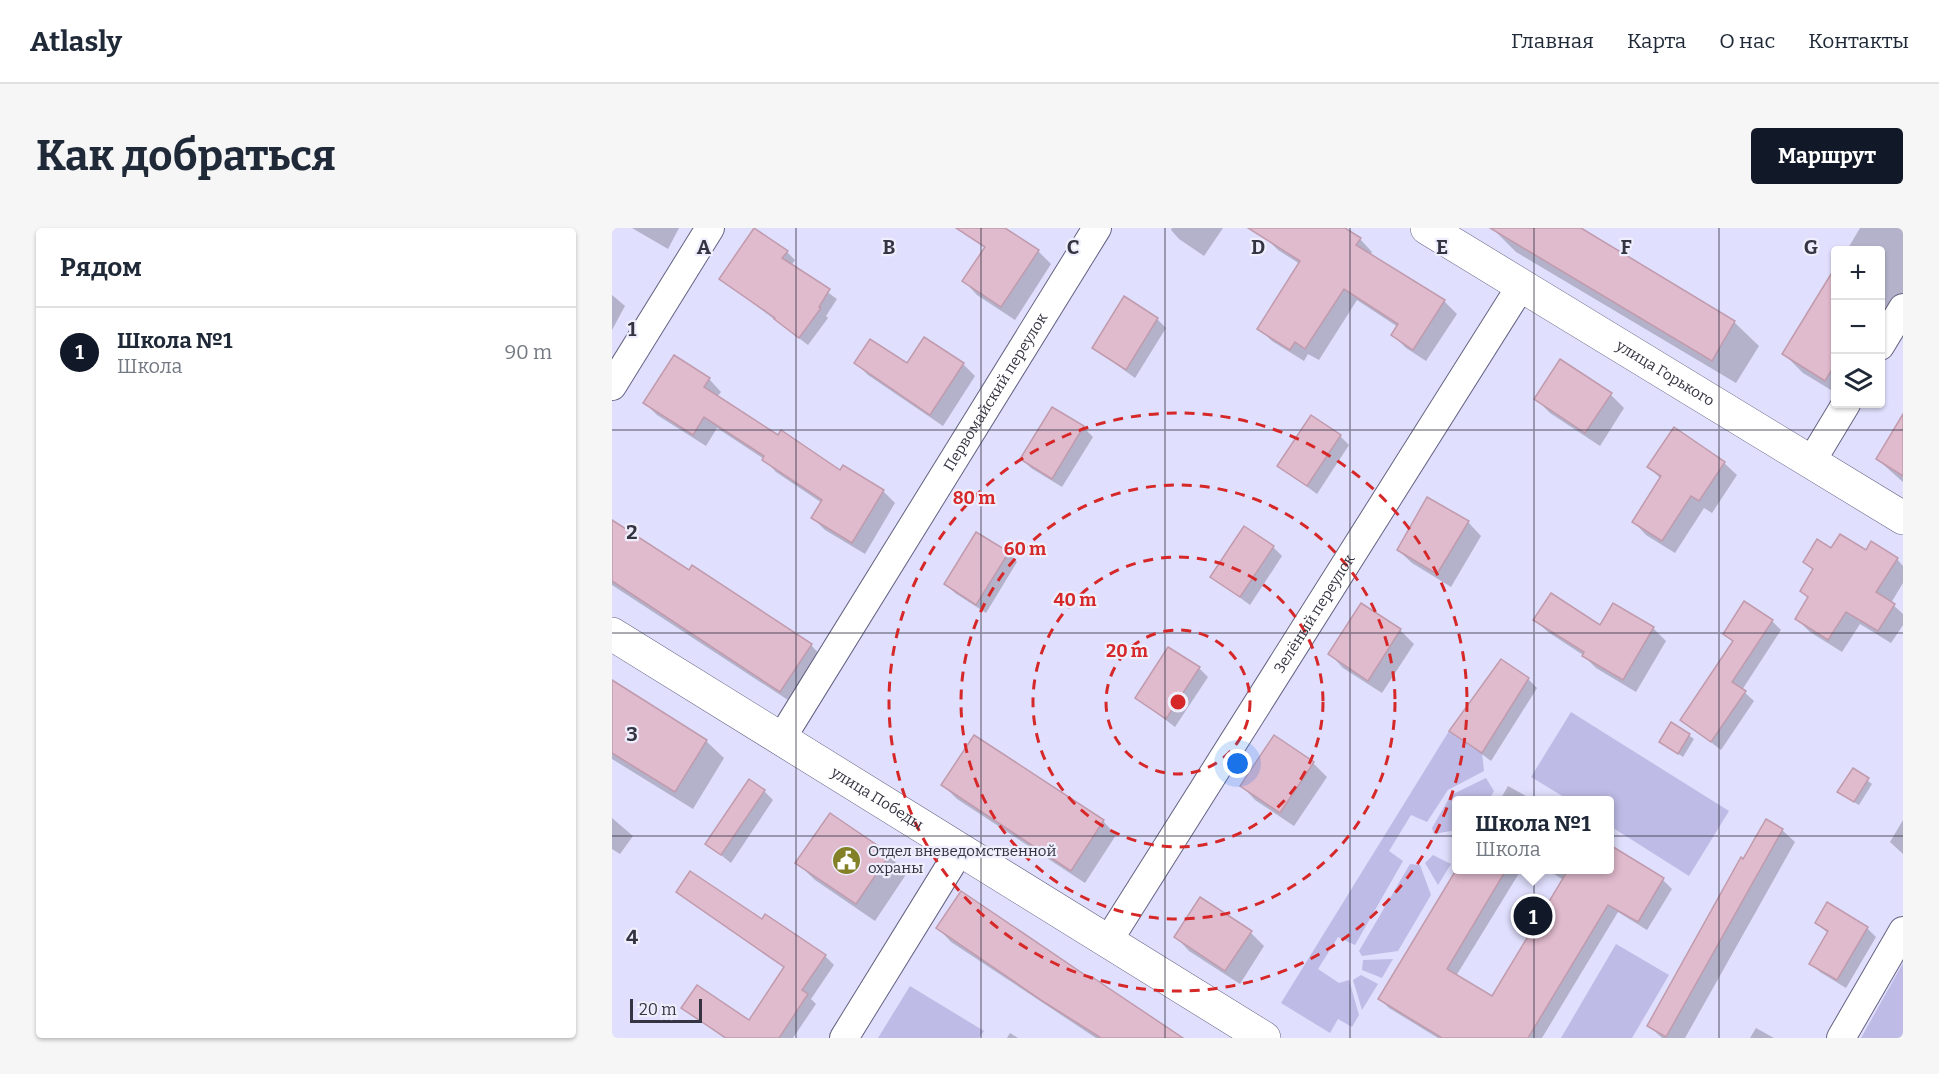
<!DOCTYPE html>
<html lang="ru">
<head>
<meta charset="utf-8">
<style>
  body { margin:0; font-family:Bitter,serif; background:#f6f6f7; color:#1f2937 }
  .controls { position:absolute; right:18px; top:18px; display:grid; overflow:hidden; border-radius:6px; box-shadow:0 2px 4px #0004 }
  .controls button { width:54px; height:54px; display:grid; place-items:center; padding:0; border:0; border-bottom:2px solid #e0e1e3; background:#fff; color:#1f2937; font:30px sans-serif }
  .scale { position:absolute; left:18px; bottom:15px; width:72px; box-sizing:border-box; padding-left:6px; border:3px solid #353442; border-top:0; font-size:16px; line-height:21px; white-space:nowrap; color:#353442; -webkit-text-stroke:4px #efeefd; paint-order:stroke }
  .you { position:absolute; left:626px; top:536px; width:21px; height:21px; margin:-15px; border:4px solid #fff; border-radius:50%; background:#1a73e8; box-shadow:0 0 0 9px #1a73e833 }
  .badge { display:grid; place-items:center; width:39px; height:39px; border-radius:50%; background:#111827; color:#fff; font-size:20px; font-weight:700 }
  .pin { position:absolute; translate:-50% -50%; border:3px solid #fff; box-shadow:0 2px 6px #0006 }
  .popup { position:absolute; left:840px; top:568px; width:162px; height:78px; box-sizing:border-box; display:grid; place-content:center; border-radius:6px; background:#fff; filter:drop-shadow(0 2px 4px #0005); font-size:20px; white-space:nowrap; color:#747a83 }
  .popup b { font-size:22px; color:#1f2937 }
  .popup::after { content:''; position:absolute; left:50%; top:100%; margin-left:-12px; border:12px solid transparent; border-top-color:#fff }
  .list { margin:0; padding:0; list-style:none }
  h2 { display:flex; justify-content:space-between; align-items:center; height:78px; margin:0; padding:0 24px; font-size:26px }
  h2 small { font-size:20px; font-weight:400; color:#747a83 }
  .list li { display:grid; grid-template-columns:39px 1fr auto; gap:18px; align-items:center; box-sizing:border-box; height:90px; padding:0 24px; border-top:2px solid #e0e1e3 }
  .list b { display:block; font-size:22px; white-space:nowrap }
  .list p { margin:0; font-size:20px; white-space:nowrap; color:#747a83 }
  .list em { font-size:20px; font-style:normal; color:#747a83 }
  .icon { flex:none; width:33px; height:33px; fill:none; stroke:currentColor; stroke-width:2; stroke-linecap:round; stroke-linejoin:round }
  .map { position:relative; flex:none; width:1291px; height:810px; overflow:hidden; border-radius:6px }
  header { display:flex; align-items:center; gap:36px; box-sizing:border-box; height:84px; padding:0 30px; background:#fff; border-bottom:2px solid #e0e1e3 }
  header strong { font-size:28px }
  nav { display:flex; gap:33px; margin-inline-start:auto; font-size:21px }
  .intro { display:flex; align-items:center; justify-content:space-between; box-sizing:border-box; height:144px; padding:0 36px }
  h1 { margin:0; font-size:42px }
  .button { padding:15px 27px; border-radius:6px; background:#111827; color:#fff; font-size:21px; font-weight:700 }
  main { display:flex; gap:36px; padding:0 36px }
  aside { flex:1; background:#fff; border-radius:6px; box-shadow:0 2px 4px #0004 }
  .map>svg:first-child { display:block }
  .green { fill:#bebce6 }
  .shadow { fill:#0003 }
  .building { fill:#e0bacd; stroke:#c09bad; stroke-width:1.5 }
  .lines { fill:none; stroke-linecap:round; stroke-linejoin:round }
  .minor-casing { stroke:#656383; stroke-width:30 }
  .tertiary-casing { stroke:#656383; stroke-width:34 }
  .minor { stroke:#fff; stroke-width:28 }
  .tertiary { stroke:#fff; stroke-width:33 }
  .grid { fill:none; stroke:#353442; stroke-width:1.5; stroke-opacity:0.55 }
  .ring { fill:none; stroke:#d62828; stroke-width:3; stroke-dasharray:10 8 }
  .labels { text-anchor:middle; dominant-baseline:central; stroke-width:4.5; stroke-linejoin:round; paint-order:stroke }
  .street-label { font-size:15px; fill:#353442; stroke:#efeefd }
  .poi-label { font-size:15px; fill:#353442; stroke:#efeefd; text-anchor:start }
  .grid-label { font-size:20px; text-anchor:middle; font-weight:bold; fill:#353442; stroke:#efeefd; stroke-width:4.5; stroke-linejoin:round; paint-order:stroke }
  .centre { fill:#d62828; stroke:#efeefd; stroke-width:3 }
  .ring-label { font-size:18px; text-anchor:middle; font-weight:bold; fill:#d62828; stroke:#efeefd; stroke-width:4.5; stroke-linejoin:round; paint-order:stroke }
</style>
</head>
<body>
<header>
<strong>Atlasly</strong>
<nav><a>Главная</a><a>Карта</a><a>О нас</a><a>Контакты</a></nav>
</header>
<div class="intro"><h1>Как добраться</h1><a class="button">Маршрут</a></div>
<main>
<aside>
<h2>Рядом<small></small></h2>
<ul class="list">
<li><span class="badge">1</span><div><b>Школа №1</b><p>Школа</p></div><em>90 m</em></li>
</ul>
</aside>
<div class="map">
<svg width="1291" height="810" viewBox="0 0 1291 810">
  <rect width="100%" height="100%" fill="#e0dffd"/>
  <!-- green -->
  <g class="green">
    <path d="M959,484L1117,583L1077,648L998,598V572H957L919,549Z"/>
    <path d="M837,503L870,525L872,543L836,562L815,594L799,587L777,623L791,633L743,717L726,709L706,741L727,755L737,752L747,787L740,799L726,791L718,805L669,775Z"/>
    <path d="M874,550L882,563L877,572H844V602L822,606L820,600L839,567Z"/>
    <path d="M821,627L839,636L826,657L813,635Z"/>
    <path d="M798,636L808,637L819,667L786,723L750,728L747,723Z"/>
    <path d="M1004,716L1057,747L1020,810H949Z"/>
    <path d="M781,731L770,750L750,742L751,732Z"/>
    <path d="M1291,735V810H1249Z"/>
    <path d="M749,747L766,756L750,782L741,752Z"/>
    <path d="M298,758L372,803L367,810H266Z"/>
  </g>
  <!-- shadow -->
  <g class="shadow">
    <path d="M20,0H67L56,21Z"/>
    <path d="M386,0H391L426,23L439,36L403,92L365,67L352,53Z"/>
    <path d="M560,0H611L592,28L567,11L559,2Z"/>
    <path d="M660,0H730L748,11L760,24L758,27L832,73L845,86L814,133L794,120L781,107L786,99L745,72L707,132L696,126L692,133L660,113L647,101L688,36L666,22L654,10Z"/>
    <path d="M880,0H966L1122,94L1147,118L1124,155L904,24Z"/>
    <path d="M1248,0H1291V76L1268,112V22H1235Z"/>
    <path d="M175,24L183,32L179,38L225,71L214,88L216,90L196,117L109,51Z"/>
    <path d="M1224,41V165L1191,145L1172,126Z"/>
    <path d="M0,67L13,78L0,102Z"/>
    <path d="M545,91L554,100L523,150L482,120Z"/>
    <path d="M244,135L351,136L363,148L331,198L256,147Z"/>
    <path d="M97,151L109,164L105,169L166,209L229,244L271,263L283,275L253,326L213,302L201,290L210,275L164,244L152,231L105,200L94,218L45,187L33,175Z"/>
    <path d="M999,167L1012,180L988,218L938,185L924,171Z"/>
    <path d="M441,181L472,200L481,209L450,259L419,240L410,231Z"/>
    <path d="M1291,189V254L1265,231Z"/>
    <path d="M728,208L737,217L705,266L667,238Z"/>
    <path d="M1112,235L1125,247L1100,285L1092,280L1063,325L1034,307L1022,294L1049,251L1037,239Z"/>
    <path d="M0,294L199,417L212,431L182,476L0,357Z"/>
    <path d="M856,294L869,308L839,359L800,335L786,322Z"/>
    <path d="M661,319L670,328L638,377L600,349Z"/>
    <path d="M1219,322L1254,325L1285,331L1291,338V355L1279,375L1291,386V397L1279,415L1248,396L1230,424L1198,404L1185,391L1197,371L1190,363L1202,343L1193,334Z"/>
    <path d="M396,325L405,334L374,385L343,365L334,356Z"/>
    <path d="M750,377L788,402L802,416L770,465L731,440L718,426Z"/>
    <path d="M923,392L988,399L1041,400L1054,413L1024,464L984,440L971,427L936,404Z"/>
    <path d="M1160,393L1169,402L1130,462L1142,473L1109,522L1070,492L1122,415L1113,406Z"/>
    <path d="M587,440L596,449L563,499L525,470Z"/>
    <path d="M916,451L925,460L879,533L839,503Z"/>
    <path d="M0,454L94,513L112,530L81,581L0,531Z"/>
    <path d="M1060,496L1082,511L1071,529L1049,514Z"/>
    <path d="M701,535L715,549L682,598L643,572L630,558Z"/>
    <path d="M1241,542L1260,556L1247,577L1232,568Z"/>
    <path d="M331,557L491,593L504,607L473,655L345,571Z"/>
    <path d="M896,558L921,572H888Z"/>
    <path d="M152,563L161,572L119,635L95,616Z"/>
    <path d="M218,587L277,628L295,645L263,693L203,652L185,635Z"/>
    <path d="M0,590L21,608L8,626L0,621Z"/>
    <path d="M1291,592V626L1278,614Z"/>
    <path d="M1170,602L1183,614L1073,810H1050L1037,798L1132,633Z"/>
    <path d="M998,619L1051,652L1060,661L1035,702L1006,684L930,810H826L777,780L768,771L846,642H909L844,748L880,770L952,652L935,642H998Z"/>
    <path d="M66,664L150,693L213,728L222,737L199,771L204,776L181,810H112L71,780L138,794L173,740Z"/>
    <path d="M1204,695L1255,700L1264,709L1234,760L1208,744L1199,735L1217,706Z"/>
    <path d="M326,700L566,810H484L339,714Z"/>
    <path d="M639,705L652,718L628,756L577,723L564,709Z"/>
    <path d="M1144,800L1162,810H1138Z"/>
    <path d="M398,805L406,810H395Z"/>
  </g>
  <!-- building -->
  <g class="building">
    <path d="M142,0L176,23L170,30L218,61L207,79L209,80L187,110L162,91L163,90L107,51Z"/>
    <path d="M344,0H393L427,22L389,79L350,53L373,19Z"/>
    <path d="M636,0H733L749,10L744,17L833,72L801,122L779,107L786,96L732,61L693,121L683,114L678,122L645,101L688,33Z"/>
    <path d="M878,0H969L1123,93L1100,133Z"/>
    <path d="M1224,38V135L1213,153L1170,126Z"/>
    <path d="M512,68L546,90L514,142L480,120Z"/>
    <path d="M312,109L352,135L318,187L242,135L258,111L295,135Z"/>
    <path d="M62,127L98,150L92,159L166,207L169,202L228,242L231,237L272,262L240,315L199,290L210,272L150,232L152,228L92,189L81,207L31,175Z"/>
    <path d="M948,131L1000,165L973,205L922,171Z"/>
    <path d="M440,179L472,198L440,251L408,231Z"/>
    <path d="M1291,186V248L1264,231Z"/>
    <path d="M699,187L729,207L695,258L665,238Z"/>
    <path d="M1062,199L1113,234L1087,273L1079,268L1050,313L1020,294L1049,248L1035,239Z"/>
    <path d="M815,269L857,293L825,346L785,322Z"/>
    <path d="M0,292L77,342L80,337L200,416L168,464L0,353Z"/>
    <path d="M632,298L662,318L628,369L598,349Z"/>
    <path d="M364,304L397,324L364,377L332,356Z"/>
    <path d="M1228,306L1254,322L1259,313L1286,330L1264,364L1283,376L1266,403L1234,384L1216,412L1183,391L1196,369L1188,363L1201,341L1191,334L1205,311L1219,320Z"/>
    <path d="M939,365L988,397L1001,375L1042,399L1011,452L970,428L972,424L921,392Z"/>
    <path d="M1132,373L1161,392L1120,454L1134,463L1099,514L1068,492L1121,413L1111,406Z"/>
    <path d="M749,375L789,401L756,453L716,426Z"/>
    <path d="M556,419L588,439L554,491L523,470Z"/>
    <path d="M889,431L917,450L870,525L837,503Z"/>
    <path d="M0,452L95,512L63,564L0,525Z"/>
    <path d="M1059,494L1078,506L1066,526L1047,514Z"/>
    <path d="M362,507L492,592L459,643L329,557Z"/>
    <path d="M662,507L702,534L668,585L628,558Z"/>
    <path d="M1241,540L1257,550L1242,574L1225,564Z"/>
    <path d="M137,551L153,562L109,627L93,616Z"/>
    <path d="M218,585L278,626L244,676L183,635Z"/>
    <path d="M1154,591L1171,601L1054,809L1035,798L1129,629L1131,631Z"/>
    <path d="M998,617L1052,650L1026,694L996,677L916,810H830L766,771L844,642H894L835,741L880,768L956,642H998Z"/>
    <path d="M78,643L150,691L153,686L214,727L190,762L196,766L167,810H114L69,780L85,757L137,792L172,739L64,664Z"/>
    <path d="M349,663L479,751L480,749L571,810H489L432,774L324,700Z"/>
    <path d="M588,669L640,703L613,743L562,709Z"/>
    <path d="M1215,674L1256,699L1225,752L1197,736L1216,703L1203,695Z"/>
  </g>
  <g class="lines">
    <defs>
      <g id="minor">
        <path d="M1268,118L1291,80"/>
        <path d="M0,158L98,0"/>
        <path d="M1199,234L1234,176"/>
        <path id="s1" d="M169,511L485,0"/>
        <path id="s2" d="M496,713L909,58"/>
        <path d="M232,810L348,622"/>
        <path d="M1229,810L1291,703"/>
      </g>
      <g id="tertiary">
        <path id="s3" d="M815,0L1291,290"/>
        <path id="s4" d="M0,406L652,810"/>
      </g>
    </defs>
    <!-- minor casing -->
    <use href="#minor" class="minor-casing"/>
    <!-- tertiary casing -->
    <use href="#tertiary" class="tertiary-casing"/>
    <!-- minor -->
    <use href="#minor" class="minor"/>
    <!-- tertiary -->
    <use href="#tertiary" class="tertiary"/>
  </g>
  <!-- grid -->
  <path class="grid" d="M184,0V810M369,0V810M553,0V810M738,0V810M922,0V810M1107,0V810M0,202H1291M0,405H1291M0,608H1291"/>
  <!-- distance rings -->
  <g class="ring">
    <circle cx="566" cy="474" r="72"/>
    <circle cx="566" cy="474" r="145"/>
    <circle cx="566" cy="474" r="217"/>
    <circle cx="566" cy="474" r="289"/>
  </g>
  <!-- icons -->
  <defs>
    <symbol id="civic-disc" viewBox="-11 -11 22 22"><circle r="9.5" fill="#838028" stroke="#efeefd"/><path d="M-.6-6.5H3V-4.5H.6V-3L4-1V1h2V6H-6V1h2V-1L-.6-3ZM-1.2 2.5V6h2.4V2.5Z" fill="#fff"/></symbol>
  </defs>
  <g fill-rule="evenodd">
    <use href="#civic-disc" x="218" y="616" width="33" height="33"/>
  </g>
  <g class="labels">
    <!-- street labels -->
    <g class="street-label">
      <text stroke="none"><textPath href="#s3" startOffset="279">улица Горького</textPath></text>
      <text stroke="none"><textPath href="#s1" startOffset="408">Первомайский переулок</textPath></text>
      <text stroke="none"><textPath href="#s2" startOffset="387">Зелёный переулок</textPath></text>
      <text stroke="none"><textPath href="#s4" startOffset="312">улица Победы</textPath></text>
    </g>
    <!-- poi labels -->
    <g class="poi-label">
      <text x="256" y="623">Отдел вневедомственной<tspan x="256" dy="17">охраны</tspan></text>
    </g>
  </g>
  <g class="grid-label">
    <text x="92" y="26">A</text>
    <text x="277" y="26">B</text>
    <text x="461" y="26">C</text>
    <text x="646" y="26">D</text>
    <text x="830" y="26">E</text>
    <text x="1014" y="26">F</text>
    <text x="1199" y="26">G</text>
    <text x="20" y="108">1</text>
    <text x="20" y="311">2</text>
    <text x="20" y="513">3</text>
    <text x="20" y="716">4</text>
  </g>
  <circle cx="566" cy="474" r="9" class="centre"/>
  <g class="ring-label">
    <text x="362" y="276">80 m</text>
    <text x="413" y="327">60 m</text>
    <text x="463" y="378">40 m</text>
    <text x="515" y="429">20 m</text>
  </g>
</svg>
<div class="controls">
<button>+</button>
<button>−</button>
<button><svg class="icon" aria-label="layers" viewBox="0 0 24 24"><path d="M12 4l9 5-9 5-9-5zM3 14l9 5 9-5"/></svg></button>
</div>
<div class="scale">20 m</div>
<div class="you"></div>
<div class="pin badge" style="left:921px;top:688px">1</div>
<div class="popup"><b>Школа №1</b>Школа</div>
</div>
</main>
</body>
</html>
